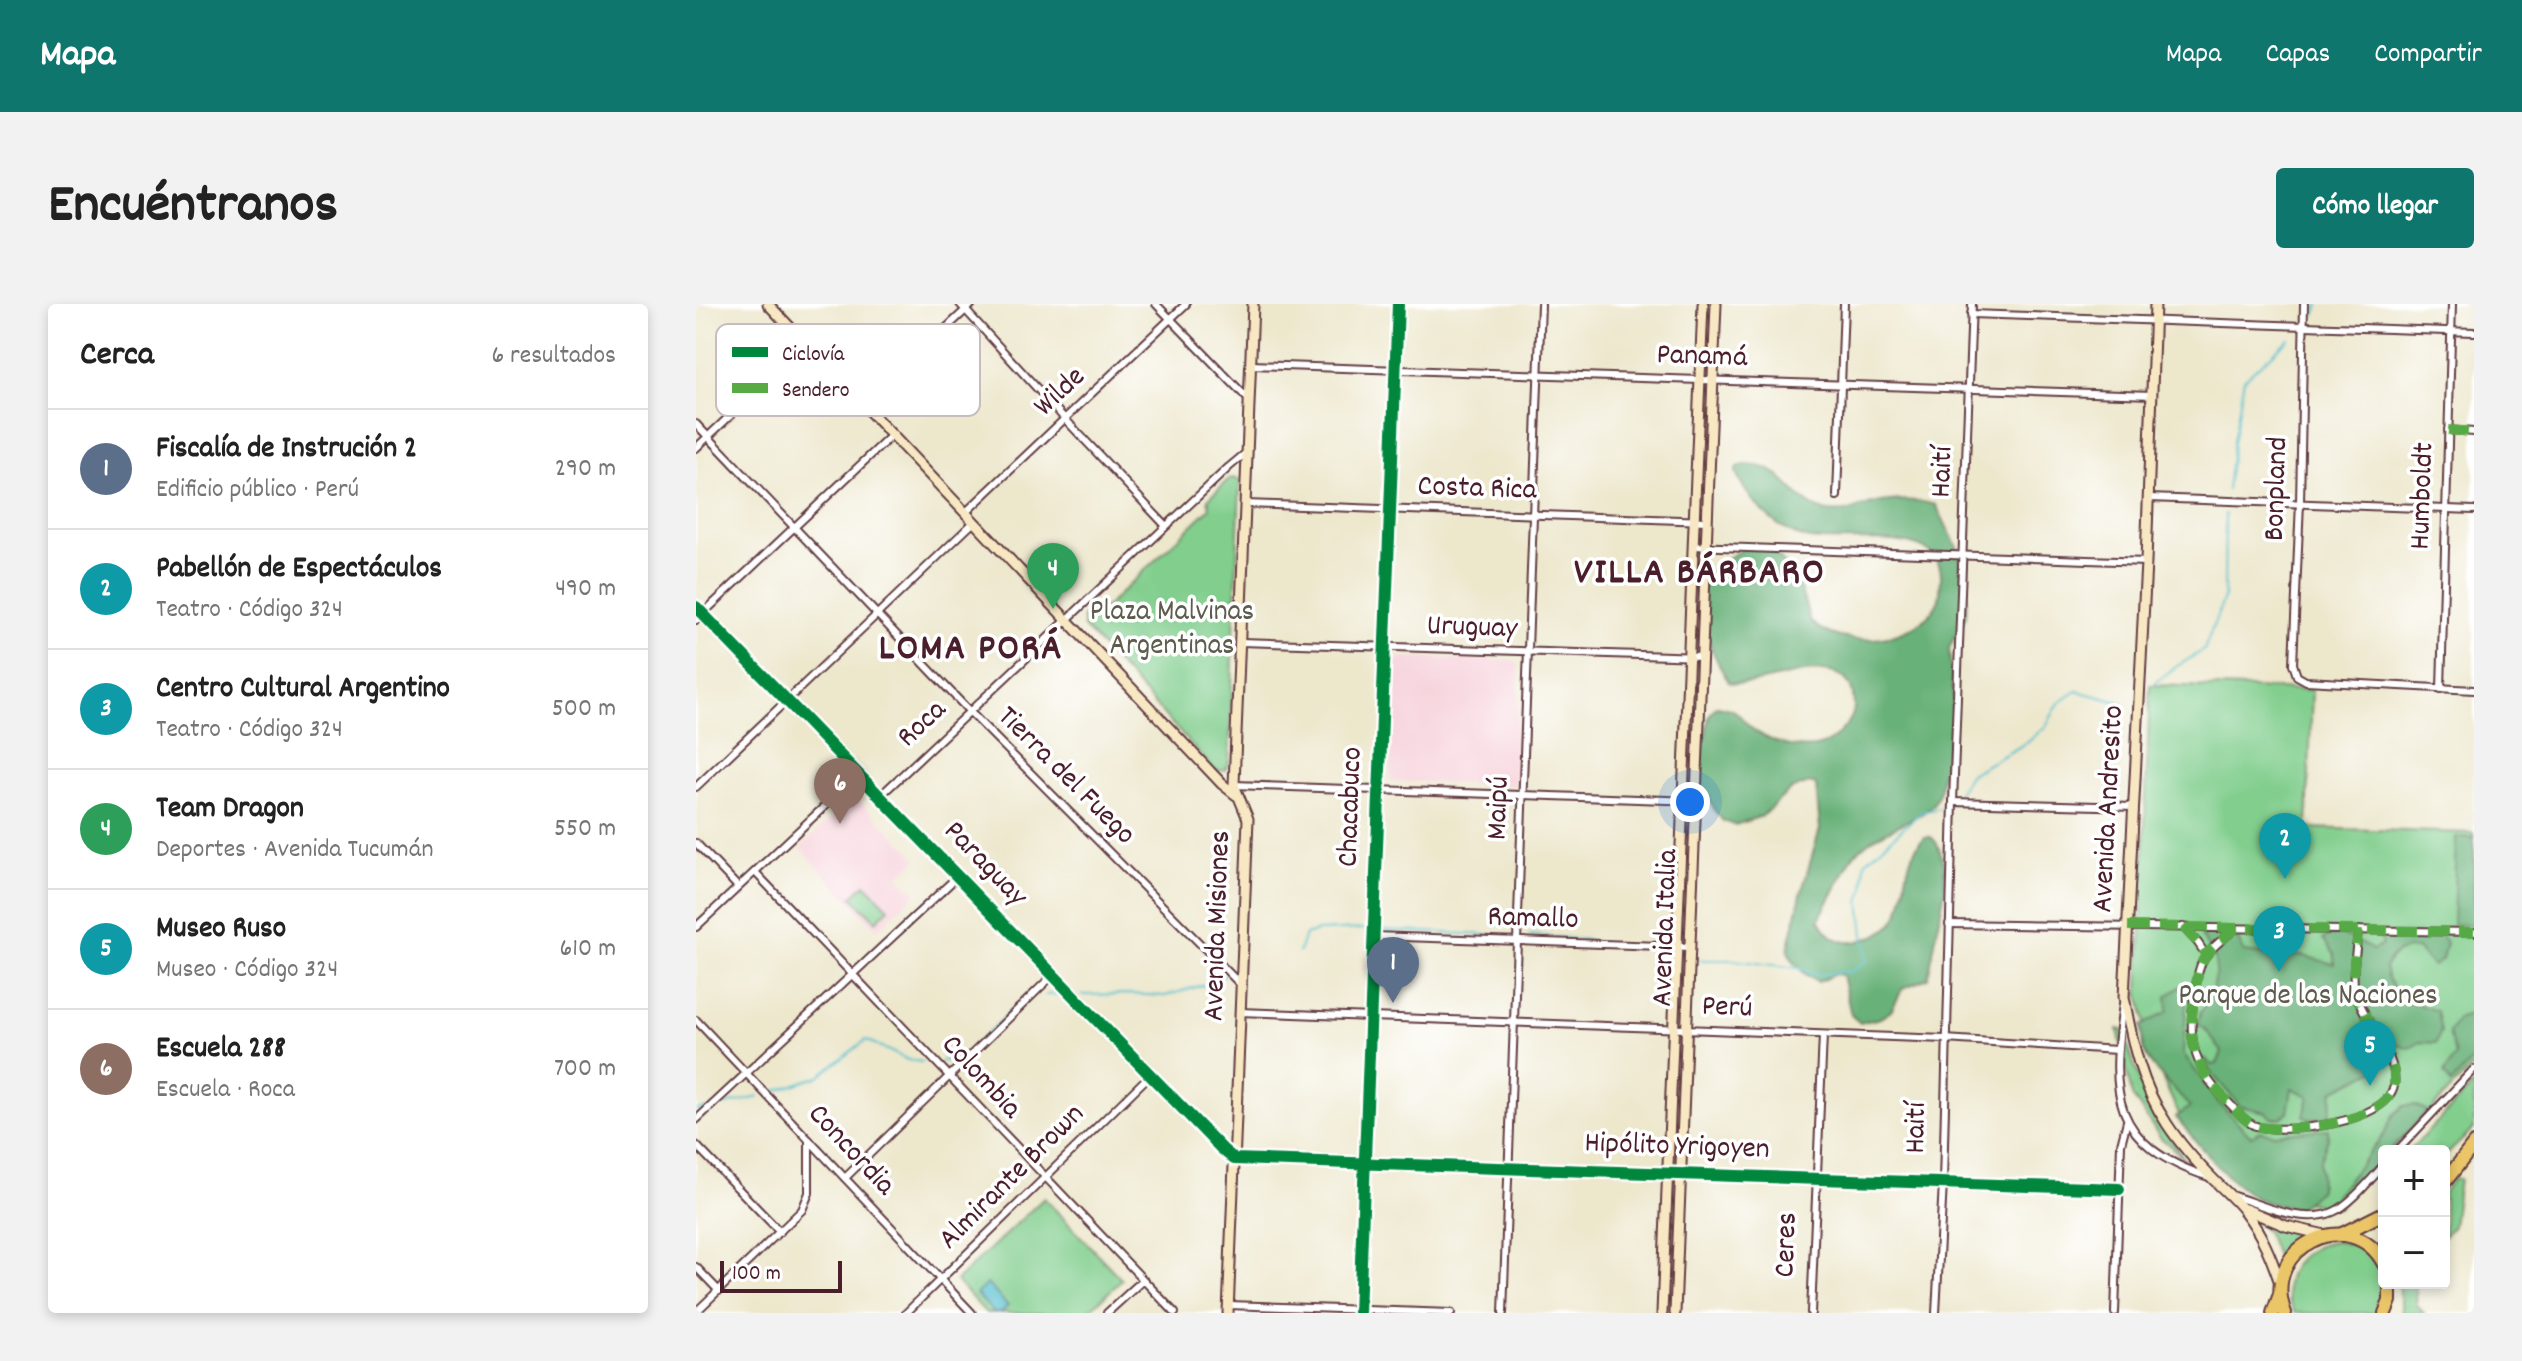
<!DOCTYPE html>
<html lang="es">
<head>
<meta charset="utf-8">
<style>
  body { margin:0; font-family:Dekko,sans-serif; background:#f2f2f2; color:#222 }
  .controls { position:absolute; right:24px; bottom:24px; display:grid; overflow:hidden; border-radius:8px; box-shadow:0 4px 12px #0003 }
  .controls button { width:72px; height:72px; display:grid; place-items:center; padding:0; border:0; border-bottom:2px solid #e0e0e0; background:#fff; color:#222; font:40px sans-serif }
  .scale { position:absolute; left:24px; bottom:20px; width:122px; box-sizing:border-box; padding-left:8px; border:4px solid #4a1f2b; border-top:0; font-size:22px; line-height:28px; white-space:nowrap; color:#4a1f2b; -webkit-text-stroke:6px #fff; paint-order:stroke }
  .you { position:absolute; left:994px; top:498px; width:28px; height:28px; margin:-20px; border:6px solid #fff; border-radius:50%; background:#1a73e8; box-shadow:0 0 0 12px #1a73e833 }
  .badge { display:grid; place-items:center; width:52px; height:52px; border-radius:50%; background:#0f766e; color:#fff; font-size:26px; font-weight:700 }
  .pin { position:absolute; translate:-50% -66px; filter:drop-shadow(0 2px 4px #0008) }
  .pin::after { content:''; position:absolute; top:42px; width:28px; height:24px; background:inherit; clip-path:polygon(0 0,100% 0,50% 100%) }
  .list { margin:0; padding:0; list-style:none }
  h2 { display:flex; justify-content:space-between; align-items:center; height:104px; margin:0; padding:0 32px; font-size:34px }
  h2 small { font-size:26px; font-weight:400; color:#767676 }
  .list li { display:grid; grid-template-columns:52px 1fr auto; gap:24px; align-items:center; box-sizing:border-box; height:120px; padding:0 32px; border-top:2px solid #e0e0e0 }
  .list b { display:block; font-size:30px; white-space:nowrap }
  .list p { margin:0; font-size:26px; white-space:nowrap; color:#767676 }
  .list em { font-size:26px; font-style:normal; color:#767676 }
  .map { position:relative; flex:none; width:1778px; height:1009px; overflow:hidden; border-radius:8px }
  header { display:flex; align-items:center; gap:48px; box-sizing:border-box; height:112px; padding:0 40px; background:#0f766e; color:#fff }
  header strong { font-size:38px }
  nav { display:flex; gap:44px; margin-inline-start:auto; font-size:28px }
  .intro { display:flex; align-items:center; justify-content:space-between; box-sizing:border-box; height:192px; padding:0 48px }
  h1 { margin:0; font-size:56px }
  .button { padding:20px 36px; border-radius:8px; background:#0f766e; color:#fff; font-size:28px; font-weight:700 }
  main { display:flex; gap:48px; padding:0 48px }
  aside { flex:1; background:#fff; border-radius:8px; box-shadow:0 4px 12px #0003 }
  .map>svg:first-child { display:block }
  .built { fill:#f6cfd8 }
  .green { fill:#81ce8d; stroke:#66765c; stroke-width:2 }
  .forest { fill:#68b178; stroke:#596852; stroke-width:2 }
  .water { fill:#53bfcd; stroke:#4e6f7c; stroke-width:2 }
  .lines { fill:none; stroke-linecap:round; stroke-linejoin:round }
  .stream { stroke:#53bfcd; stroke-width:2 }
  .street-casing { stroke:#623d43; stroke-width:10 }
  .secondary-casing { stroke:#623d43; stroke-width:13 }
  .highway-casing { stroke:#623d43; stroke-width:16 }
  .street { stroke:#fff; stroke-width:6 }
  .secondary { stroke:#f7e8c3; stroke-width:9 }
  .highway { stroke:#ebc669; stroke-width:12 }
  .quiet { stroke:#57aa44; stroke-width:10; stroke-dasharray:20 10; stroke-linecap:butt }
  .cycleway-casing { stroke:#fff; stroke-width:17 }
  .cycleway { stroke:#00873e; stroke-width:12 }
  .labels { text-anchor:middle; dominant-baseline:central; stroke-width:7; stroke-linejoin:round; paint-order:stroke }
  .street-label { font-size:30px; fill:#4a1f2b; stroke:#fff }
  .park-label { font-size:30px; fill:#5d5c4d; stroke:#fff }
  .district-label { font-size:38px; font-weight:bold; letter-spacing:2px; fill:#4a1f2b; stroke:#fff }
  .key { fill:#fff; stroke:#c9bcbf; stroke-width:2 }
  .key-label { font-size:22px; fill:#4a1f2b }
</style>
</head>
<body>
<header>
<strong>Mapa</strong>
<nav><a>Mapa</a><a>Capas</a><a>Compartir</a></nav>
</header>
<div class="intro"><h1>Encuéntranos</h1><a class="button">Cómo llegar</a></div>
<main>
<aside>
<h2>Cerca<small>6 resultados</small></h2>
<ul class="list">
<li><span class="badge" style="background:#5c6f8a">1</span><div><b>Fiscalía de Instrución 2</b><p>Edificio público · Perú</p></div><em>290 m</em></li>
<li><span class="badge" style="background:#0f9aa8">2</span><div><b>Pabellón de Espectáculos</b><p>Teatro · Código 324</p></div><em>490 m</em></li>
<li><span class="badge" style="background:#0f9aa8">3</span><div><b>Centro Cultural Argentino</b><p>Teatro · Código 324</p></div><em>500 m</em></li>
<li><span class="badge" style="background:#2e9e5b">4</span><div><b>Team Dragon</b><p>Deportes · Avenida Tucumán</p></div><em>550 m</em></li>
<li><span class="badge" style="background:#0f9aa8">5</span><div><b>Museo Ruso</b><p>Museo · Código 324</p></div><em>610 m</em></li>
<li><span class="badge" style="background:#8d6e63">6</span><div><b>Escuela 288</b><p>Escuela · Roca</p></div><em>700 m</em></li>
</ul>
</aside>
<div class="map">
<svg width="1778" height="1009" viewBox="0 0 1778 1009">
  <rect width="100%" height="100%" fill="#fff"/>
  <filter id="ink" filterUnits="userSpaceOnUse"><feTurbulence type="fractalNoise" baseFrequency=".0125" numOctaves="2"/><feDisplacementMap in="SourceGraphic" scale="16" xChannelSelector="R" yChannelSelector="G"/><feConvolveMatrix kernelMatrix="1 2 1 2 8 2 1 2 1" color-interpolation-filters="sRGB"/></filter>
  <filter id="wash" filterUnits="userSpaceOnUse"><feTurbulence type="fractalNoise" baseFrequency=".006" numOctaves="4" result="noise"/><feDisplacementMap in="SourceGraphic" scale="32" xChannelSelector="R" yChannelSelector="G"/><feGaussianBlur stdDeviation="1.8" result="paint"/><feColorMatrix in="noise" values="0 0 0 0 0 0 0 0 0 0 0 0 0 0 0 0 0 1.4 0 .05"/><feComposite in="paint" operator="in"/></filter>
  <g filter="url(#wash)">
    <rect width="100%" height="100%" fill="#ede7cc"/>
    <!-- built -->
    <g class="built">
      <path d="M704,353L819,357L823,362L820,481L694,477L698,358Z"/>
      <path d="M158,491L222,555L202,572L220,589L181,626L104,544Z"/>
    </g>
    <!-- green -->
    <g class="green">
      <path d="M538,174L544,177L533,459L529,466L519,467L387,322V313L397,304L408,305L514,204L512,195L533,175Z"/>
      <path d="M1454,381L1616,386L1611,524L1778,529V761L1696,847H1688V855L1642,904L1550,887L1486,817L1455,750L1443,687Z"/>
      <path d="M169,580L193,604L180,617L156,593Z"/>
      <path d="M1422,725L1427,726C1443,779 1455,811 1489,855L1464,833L1436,792Z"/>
      <path d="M1778,780V825L1748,853V847H1713Z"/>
      <path d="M1757,875H1763L1757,922L1748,932V887Z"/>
      <path d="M348,894L426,976L390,1009H290L260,977Z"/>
      <path d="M1562,919L1614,931L1595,944L1585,964L1571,929Z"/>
      <path d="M1639,937C1677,942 1700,973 1681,1009H1599C1577,974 1604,943 1639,937Z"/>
      <path d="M1703,979H1719L1721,1002L1728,1009H1706Z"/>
    </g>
    <!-- forest -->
    <g class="forest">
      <path d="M1049,161C1059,162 1070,162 1079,169C1096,182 1106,201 1128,207C1146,212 1160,204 1177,200C1197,195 1221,195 1240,201L1262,245L1271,293L1270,312L1253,344L1257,392L1256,416L1243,489L1237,501L1227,509L1176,535L1158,550L1123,615C1132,632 1142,641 1163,637C1230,621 1192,573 1228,533H1235L1240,538L1248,557L1249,586L1232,674L1207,684L1195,707L1184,714L1164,719L1155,711L1146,671L1139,670L1122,678C1110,673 1095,658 1092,646L1105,590L1124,525L1120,481L1113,479L1094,486L1066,512L1039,521L1027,517L1019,507L1002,471L1013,412L1020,402C1047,405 1041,414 1059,427C1083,443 1124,454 1144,428C1152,420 1158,413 1158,402C1158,333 1067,389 1033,378C1023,363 1017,349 1011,332C1007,321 1000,307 1002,295C1005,267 1036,249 1059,240C1097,254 1104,281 1114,317C1145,348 1223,339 1242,298C1245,291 1244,281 1245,274C1248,216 1137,246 1102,232C1077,222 1049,193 1040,168L1041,163Z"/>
      <path d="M1760,533L1778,534V621L1757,620Z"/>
      <path d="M1525,627L1542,636L1548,648L1581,652H1607L1638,660V650L1627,635C1644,624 1661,638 1677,646L1686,641L1682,630L1744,631L1750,638L1746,656L1737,662L1721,645C1704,645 1696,648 1689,664C1695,694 1715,699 1741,707L1745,727L1740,739L1724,738C1707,750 1710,740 1695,739C1690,739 1686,740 1681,741L1679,766L1637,787L1633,813L1614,815L1608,812L1613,792L1596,784L1592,808L1585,814H1575L1570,808L1544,802L1506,758L1509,754L1515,761L1521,760L1526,748L1509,725L1502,721L1504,709L1514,696L1520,666L1519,655L1504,630Z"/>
      <path d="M1488,680L1491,689L1487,749L1522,798L1555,832L1564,827L1578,830L1632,825V834L1623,859L1624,885L1603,905C1589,902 1573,901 1560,894C1528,876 1504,841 1480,813L1494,803L1456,762L1447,746L1445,722L1472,707L1471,692Z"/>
      <path d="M1778,709V754L1755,780L1748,770L1759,752L1753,729L1761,715Z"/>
      <path d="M1718,801L1732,807L1693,847H1688V852L1644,897H1635L1688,831L1697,811L1708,802Z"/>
    </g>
    <!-- water -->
    <path class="water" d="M291,980L312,1002L305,1009H298L280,990Z"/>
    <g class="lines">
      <!-- stream -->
      <g class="stream">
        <path d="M1619,11L1624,0"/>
        <path d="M1531,186L1537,138L1548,75L1593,35"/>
        <path d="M1457,381L1478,364L1508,346L1528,294L1529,210"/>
        <path d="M1260,491L1274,470L1332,438L1350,422L1363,399L1381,387L1427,399"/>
        <path d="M686,626L811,632"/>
        <path d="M833,631L891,636"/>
        <path d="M603,648L609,631L621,627L669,625"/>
        <path d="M1003,656H1036L1102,664L1122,671L1157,667L1171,656L1164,597L1168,586L1169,558L1225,508L1249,503"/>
        <path d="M350,691L364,690"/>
        <path d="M387,691L433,690L469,692L518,678L530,669"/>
        <path d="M245,757L263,756L330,692"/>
        <path d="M74,789L123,772L170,736L212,756L226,758"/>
        <path d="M25,802L63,793"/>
        <path d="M0,806L9,804"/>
      </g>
    </g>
  </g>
  <g filter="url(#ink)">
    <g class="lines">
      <defs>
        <g id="street">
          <path d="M264,0L369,115L470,222"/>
          <path d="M460,0L553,96"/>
          <path d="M1608,0L1604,198L1597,360L1601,372L1610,377L1778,386"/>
          <path d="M1275,10L1778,28"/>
          <path d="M554,61L1457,91"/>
          <path d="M168,101L276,0"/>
          <path d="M0,120L274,408L545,681"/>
          <path d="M1752,126L1778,128"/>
          <path d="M0,144L109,41"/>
          <path d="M1141,192L1148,0"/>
          <path d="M1453,194L1778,206"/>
          <path d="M549,200L1011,217"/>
          <path d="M269,209L490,0"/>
          <path d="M997,242L1450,258"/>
          <path d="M0,303L526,845L538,855L1423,885"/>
          <path d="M0,316L195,132"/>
          <path d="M544,338L1006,353"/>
          <path d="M1745,385L1756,0"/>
          <path d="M538,481L1000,497"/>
          <path d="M0,483L278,218"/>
          <path d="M184,492L533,163L551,148"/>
          <path d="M1257,498L1439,503"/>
          <path d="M0,539L42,583"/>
          <path d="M59,568L479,1009"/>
          <path d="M1253,620L1778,628"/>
          <path d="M0,623L163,470"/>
          <path d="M1487,623L1502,639L1510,651"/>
          <path d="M1540,624C1531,632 1516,642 1509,653C1502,663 1501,676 1499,688C1491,731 1496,762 1528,794C1537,802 1549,819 1560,822C1589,831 1691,819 1698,782C1704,751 1662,712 1658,681C1656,664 1661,643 1662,626"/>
          <path d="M677,632L995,643"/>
          <path d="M1427,700C1414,791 1415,841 1513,873"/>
          <path d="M543,708L1249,735L1421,746"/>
          <path d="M0,716L276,1009"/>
          <path d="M0,816L262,572"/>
          <path d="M0,841L84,928"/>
          <path d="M1701,847L1778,765"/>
          <path d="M149,874L358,670"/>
          <path d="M1538,892C1566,901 1607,921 1637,908C1654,901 1675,875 1688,861"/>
          <path d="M0,963L23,987"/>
          <path d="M533,1001L755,1009"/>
          <path d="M0,1008L106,906L113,889V836"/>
          <path d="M210,1009L455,770"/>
          <path d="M411,1009L447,976"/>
          <path d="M663,1009L702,0"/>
          <path d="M807,1009L845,0"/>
          <path d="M1115,1009L1127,731"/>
          <path d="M1240,1009L1247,879L1257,498L1276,0"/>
          <path d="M1419,1009L1425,840L1431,817"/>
        </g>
        <g id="secondary">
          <path d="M72,0L526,480L540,491"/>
          <path d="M1459,0L1450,258L1428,693C1436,738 1445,781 1471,820C1484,840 1502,860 1519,877C1529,887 1540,896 1549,908C1566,930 1575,953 1584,979"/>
          <path d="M1549,905L1590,922L1629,931"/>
          <path d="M532,1009L552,515L538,481L557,0"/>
          <path d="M966,1009L1007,0"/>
          <path d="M979,1009L1020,0"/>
        </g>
        <g id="highway">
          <path d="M1748,879L1778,840"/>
          <path d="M1644,931L1688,909"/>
          <path d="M1577,1009L1584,990"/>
          <path d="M1589,1009C1563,942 1656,899 1688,960"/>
          <path d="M1689,1009L1694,997V979"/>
        </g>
      </defs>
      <!-- street casing -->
      <use href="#street" class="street-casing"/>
      <!-- secondary casing -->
      <use href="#secondary" class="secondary-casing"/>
      <!-- highway casing -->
      <use href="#highway" class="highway-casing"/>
      <!-- street -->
      <use href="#street" class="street"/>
      <!-- secondary -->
      <use href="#secondary" class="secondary"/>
      <!-- highway -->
      <use href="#highway" class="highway"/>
      <!-- quiet -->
      <g class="quiet">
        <path d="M1752,126L1778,128"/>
        <path d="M1432,622L1778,628"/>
        <path d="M1487,623L1502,639L1510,651"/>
        <path d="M1540,624C1531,632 1516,642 1509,653C1502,663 1501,676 1499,688C1491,731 1496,762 1528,794C1537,802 1549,819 1560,822C1589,831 1691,819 1698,782C1704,751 1662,712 1658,681C1656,664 1661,643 1662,626"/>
      </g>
      <defs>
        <g id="cycleway">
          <path d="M0,303L526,845L538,855L1423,885"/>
          <path d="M663,1009L702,0"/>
        </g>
      </defs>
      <!-- cycleway casing -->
      <use href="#cycleway" class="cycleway-casing"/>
      <!-- cycleway -->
      <use href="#cycleway" class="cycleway"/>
    </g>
  </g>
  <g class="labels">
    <!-- street labels -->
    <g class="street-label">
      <text transform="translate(1006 54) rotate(2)">Panamá</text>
      <text transform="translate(365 89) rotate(-43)">Wilde</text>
      <text transform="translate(1248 168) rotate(-88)">Haití</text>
      <text transform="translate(1582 185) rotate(-88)">Bonpland</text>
      <text transform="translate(781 186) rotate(2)">Costa Rica</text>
      <text transform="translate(1728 192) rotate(-88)">Humboldt</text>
      <text transform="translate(776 325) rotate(2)">Uruguay</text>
      <text transform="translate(227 421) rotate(-43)">Roca</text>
      <text transform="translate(369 473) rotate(45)">Tierra del Fuego</text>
      <text transform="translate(656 503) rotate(-88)">Chacabuco</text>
      <text transform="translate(804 504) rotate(-88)">Maipú</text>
      <text transform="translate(1414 505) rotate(-87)">Avenida Andresito</text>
      <text transform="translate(288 561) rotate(46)">Paraguay</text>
      <text transform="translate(837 616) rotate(2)">Ramallo</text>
      <text transform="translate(523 622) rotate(-88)">Avenida Misiones</text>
      <text transform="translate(971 624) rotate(-88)">Avenida Italia</text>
      <text transform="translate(1031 705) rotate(2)">Perú</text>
      <text transform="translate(284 774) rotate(47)">Colombia</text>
      <text transform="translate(1222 824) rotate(-89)">Haití</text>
      <text transform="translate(981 844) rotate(2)">Hipólito Yrigoyen</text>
      <text transform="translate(154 847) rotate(47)">Concordia</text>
      <text transform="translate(317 874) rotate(-45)">Almirante Brown</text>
      <text transform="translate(1092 941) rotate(-88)">Ceres</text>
    </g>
    <!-- park labels -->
    <g class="park-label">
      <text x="476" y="309">Plaza Malvinas<tspan x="476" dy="34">Argentinas</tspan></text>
      <text x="1612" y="693">Parque de las Naciones</text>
    </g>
    <!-- district labels -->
    <g class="district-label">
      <text x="1004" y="270">VILLA BÁRBARO</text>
      <text x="275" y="346">LOMA PORÁ</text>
    </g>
  </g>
  <!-- legend -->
  <rect x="20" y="20" width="264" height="92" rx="12" class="key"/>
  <rect x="36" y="43" width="36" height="10" fill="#00873e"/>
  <rect x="36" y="79" width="36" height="10" fill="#57aa44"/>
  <g class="key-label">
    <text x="86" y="56">Ciclovía</text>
    <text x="86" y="92">Sendero</text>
  </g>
</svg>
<div class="controls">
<button>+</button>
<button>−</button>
</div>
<div class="scale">100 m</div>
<div class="you"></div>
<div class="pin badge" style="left:697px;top:699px;background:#5c6f8a">1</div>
<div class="pin badge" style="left:1589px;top:575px;background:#0f9aa8">2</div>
<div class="pin badge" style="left:1583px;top:668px;background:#0f9aa8">3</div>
<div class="pin badge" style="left:357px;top:305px;background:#2e9e5b">4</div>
<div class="pin badge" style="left:1674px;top:782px;background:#0f9aa8">5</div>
<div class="pin badge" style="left:144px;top:520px;background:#8d6e63">6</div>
</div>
</main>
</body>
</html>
